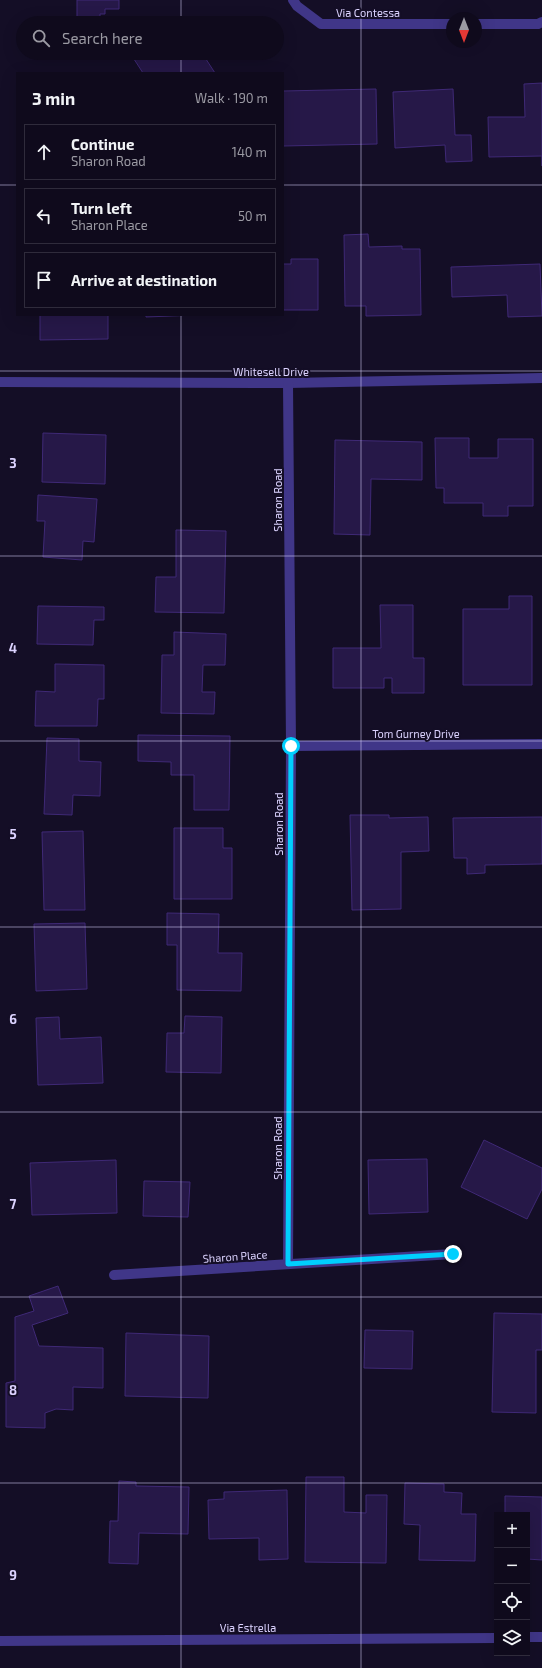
<!DOCTYPE html>
<html lang="en">
<head>
<meta charset="utf-8">
<style>
  body { margin:0; font-family:"Exo 2",sans-serif; background:#181325; color:#f1f3f6 }
  .controls { position:absolute; right:12px; bottom:12px; display:grid; overflow:hidden; border-radius:0px; box-shadow:0 4px 16px #0002 }
  .controls button { width:36px; height:36px; display:grid; place-items:center; padding:0; border:0; border-bottom:1px solid #2f2b3b; background:#0f0a1c; color:#f1f3f6; font:20px sans-serif }
  .compass { position:absolute; left:446px; top:12px; width:36px; height:36px; border-radius:50%; background:#0f0a1c; box-shadow:0 4px 16px #0002; rotate:180deg }
  .stop { position:absolute; width:12px; height:12px; margin:-9px; border:3px solid #00cffe; border-radius:50%; background:#fff }
  .stop.end { background:#00cffe; border-color:#fff; box-shadow:0 1px 4px #0008 }
  .list { margin:0; padding:0; list-style:none }
  h2 { display:flex; justify-content:space-between; align-items:center; height:52px; margin:0; padding:0 16px; font-size:17px }
  h2 small { font-size:13px; font-weight:400; color:#9b9aa3 }
  .list li { display:grid; grid-template-columns:26px 1fr auto; gap:12px; align-items:center; box-sizing:border-box; height:56px; margin:0 8px 8px; padding:0 8px; border:1px solid #2f2b3b; border-radius:0px }
  .list b { display:block; font-size:15px; white-space:nowrap }
  .list p { margin:0; font-size:13px; white-space:nowrap; color:#9b9aa3 }
  .list em { font-size:13px; font-style:normal; color:#9b9aa3 }
  .icon { flex:none; width:22px; height:22px; fill:none; stroke:currentColor; stroke-width:2; stroke-linecap:round; stroke-linejoin:round }
  .map { position:relative; flex:none; width:542px; height:1668px; overflow:hidden }
  .search { position:absolute; background:#0f0a1c; box-shadow:0 4px 16px #0002; left:16px; top:16px; width:268px; height:44px; display:flex; align-items:center; gap:10px; box-sizing:border-box; padding:0 14px; border-radius:22px; color:#9b9aa3; font-size:15px }
  .panel { position:absolute; background:#0f0a1c; box-shadow:0 4px 16px #0002; left:16px; top:72px; width:268px; height:244px; border-radius:0px }
  .map>svg:first-child { display:block }
  .building { fill:#261848; stroke:#3f2976 }
  .lines { fill:none; stroke-linecap:round; stroke-linejoin:round }
  .minor { stroke:#403688; stroke-width:10 }
  .route { stroke:#00cffe; stroke-width:5 }
  .grid { fill:none; stroke:#dcd3ff; stroke-width:1; stroke-opacity:0.55 }
  .labels { text-anchor:middle; dominant-baseline:central; stroke-width:4; stroke-linejoin:round; paint-order:stroke }
  .street-label { font-size:11px; fill:#dcd3ff; stroke:#140e26 }
  .grid-label { font-size:13px; text-anchor:middle; font-weight:bold; fill:#dcd3ff; stroke:#140e26; stroke-width:4; stroke-linejoin:round; paint-order:stroke }
</style>
</head>
<body>
<div class="map">
<svg width="542" height="1668" viewBox="0 0 542 1668">
  <rect width="100%" height="100%" fill="#140e26"/>
  <!-- building -->
  <g class="building">
    <path d="M77,0H119V9H105V14H100V23H77Z"/>
    <path d="M138,53H170L172,56L178,53H202L215,73H143L132,56Z"/>
    <path d="M542,83V166V156L489,157L488,117H525L524,84Z"/>
    <path d="M376,89L377,144L283,146V91Z"/>
    <path d="M453,89L455,135H471L472,161L446,162L445,145L395,148L393,92Z"/>
    <path d="M368,234L369,247L402,246V249H420L421,315L366,316V306H345L344,235Z"/>
    <path d="M291,259H318V310H283V264H291Z"/>
    <path d="M540,264L542,316L508,317L507,295L452,297L451,267Z"/>
    <path d="M40,315H108V339L40,340Z"/>
    <path d="M146,315H197L146,317Z"/>
    <path d="M43,433L106,435L105,484L42,482Z"/>
    <path d="M435,438H469V458H498V439H533V506H508V516H483V503H444V488H436Z"/>
    <path d="M335,440L422,442V480L371,479L370,535L334,534Z"/>
    <path d="M38,495L97,499L94,542L83,541L82,560L43,557L45,521H37Z"/>
    <path d="M176,530L226,531L224,613L155,612L156,577H176Z"/>
    <path d="M509,596H532V685H463V609H509Z"/>
    <path d="M380,605H413V658H424V693H392V678H384V688H333V648H381Z"/>
    <path d="M38,606L104,607V620H94L93,645L37,644Z"/>
    <path d="M174,632L226,634L225,665H203L202,692H215L214,714L161,713L162,655H174Z"/>
    <path d="M55,664L104,665V699H98L97,726H35L36,691L55,692Z"/>
    <path d="M138,735L230,736L229,810H194V775H171V762L138,761Z"/>
    <path d="M47,738L79,739V761L101,762L100,796L73,795L72,815L44,814Z"/>
    <path d="M350,815H389V818L428,817L429,851L401,852V909L352,910Z"/>
    <path d="M542,817V864L485,865V873L467,874V858H454L453,818Z"/>
    <path d="M174,828H223V848H232V899H174Z"/>
    <path d="M83,831L85,910H44L42,832Z"/>
    <path d="M167,913L219,914L218,953H242L241,991L177,990V945H167Z"/>
    <path d="M85,923L87,989L36,991L34,924Z"/>
    <path d="M185,1016L222,1017L221,1073L166,1072L167,1033H184Z"/>
    <path d="M59,1017L60,1039L101,1037L103,1083L38,1085L36,1018Z"/>
    <path d="M484,1140L542,1168V1189L527,1219L461,1187Z"/>
    <path d="M427,1159L428,1212L369,1214L368,1160Z"/>
    <path d="M116,1160L117,1213L32,1215L30,1163Z"/>
    <path d="M144,1181L190,1182L188,1217L143,1216Z"/>
    <path d="M58,1286L68,1313L32,1325L39,1346L103,1348V1388L73,1387V1410L56,1409L45,1413V1428L6,1427V1383L15,1381V1317L34,1311L29,1296Z"/>
    <path d="M494,1313L542,1314V1350H536V1413L492,1412Z"/>
    <path d="M365,1330L413,1331L412,1369L364,1368Z"/>
    <path d="M126,1333L209,1336L208,1398L125,1396Z"/>
    <path d="M306,1477H344V1512L366,1513V1495H387L386,1563L305,1562Z"/>
    <path d="M119,1481L136,1482V1486L189,1487L188,1534L139,1533L138,1564L109,1563L110,1521H118Z"/>
    <path d="M405,1483L444,1484V1492L462,1493L461,1514H476L475,1561L419,1560L420,1525L404,1524Z"/>
    <path d="M287,1490L288,1559L259,1560V1538L209,1539L208,1500L224,1499V1492Z"/>
    <path d="M505,1496L542,1497V1560L527,1559V1515H505Z"/>
  </g>
  <g class="lines">
    <!-- minor -->
    <g class="minor">
      <path d="M293,0L297,6L321,24H452"/>
      <path d="M476,24H538L542,22"/>
      <path d="M0,382L288,383L542,378"/>
      <path d="M291,746L542,744"/>
      <path d="M288,1264L291,746L288,383"/>
      <path d="M114,1275L453,1254"/>
      <path d="M527,1637H542"/>
      <path d="M0,1641L497,1638"/>
    </g>
  </g>
  <g class="lines">
    <!-- route -->
    <path class="route" d="M291,746L288,1264L453,1254"/>
  </g>
  <!-- grid -->
  <path class="grid" d="M181,0V23M361,0V1668M181,53V73M0,185H17M283,185H542M181,315V1668M0,371H542M0,556H542M0,741H542M0,927H542M0,1112H542M0,1297H542M0,1483H542"/>
  <g class="labels">
    <!-- street labels -->
    <g class="street-label">
      <text x="368" y="12">Via Contessa</text>
      <text x="271" y="371">Whitesell Drive</text>
      <text transform="translate(277 500) rotate(-90)">Sharon Road</text>
      <text x="416" y="733">Tom Gurney Drive</text>
      <text transform="translate(278 824) rotate(-90)">Sharon Road</text>
      <text transform="translate(277 1148) rotate(-90)">Sharon Road</text>
      <text transform="translate(235 1256) rotate(-4)">Sharon Place</text>
      <text x="248" y="1627">Via Estrella</text>
    </g>
  </g>
  <g class="grid-label">
    <text x="13" y="468">3</text>
    <text x="13" y="653">4</text>
    <text x="13" y="839">5</text>
    <text x="13" y="1024">6</text>
    <text x="13" y="1209">7</text>
    <text x="13" y="1395">8</text>
    <text x="13" y="1580">9</text>
  </g>
</svg>
<div class="controls">
<button>+</button>
<button>−</button>
<button><svg class="icon" aria-label="locate" viewBox="0 0 24 24"><circle cx="12" cy="12" r="6"/><path d="M12 2v4M12 18v4M2 12h4M18 12h4"/></svg></button>
<button><svg class="icon" aria-label="layers" viewBox="0 0 24 24"><path d="M12 4l9 5-9 5-9-5zM3 14l9 5 9-5"/></svg></button>
</div>
<svg class="compass" viewBox="-18 -18 36 36"><path d="M0-13l5 13h-10z" fill="#e53935"/><path d="M0 13l5-13h-10z" fill="#9b9aa3"/></svg>
<div class="stop" style="left:291px;top:746px"></div>
<div class="stop end" style="left:453px;top:1254px"></div>
<div class="search"><svg class="icon" aria-label="search" viewBox="0 0 24 24"><circle cx="10" cy="10" r="6"/><path d="M15 15l6 6"/></svg>Search here</div>
<section class="panel">
<h2>3 min<small>Walk · 190 m</small></h2>
<ul class="list">
<li><svg class="icon" aria-label="ahead" viewBox="0 0 24 24"><path d="M12 20V5M6 11l6-6 6 6"/></svg><div><b>Continue</b><p>Sharon Road</p></div><em>140 m</em></li>
<li><svg class="icon" aria-label="left" viewBox="0 0 24 24"><path d="M17 20v-9H6M10 6l-5 5 5 5"/></svg><div><b>Turn left</b><p>Sharon Place</p></div><em>50 m</em></li>
<li><svg class="icon" aria-label="arrive" viewBox="0 0 24 24"><path d="M6 21V4h12l-3 4 3 4H6"/></svg><div><b>Arrive at destination</b></div></li>
</ul>
</section>
</div>
</body>
</html>
